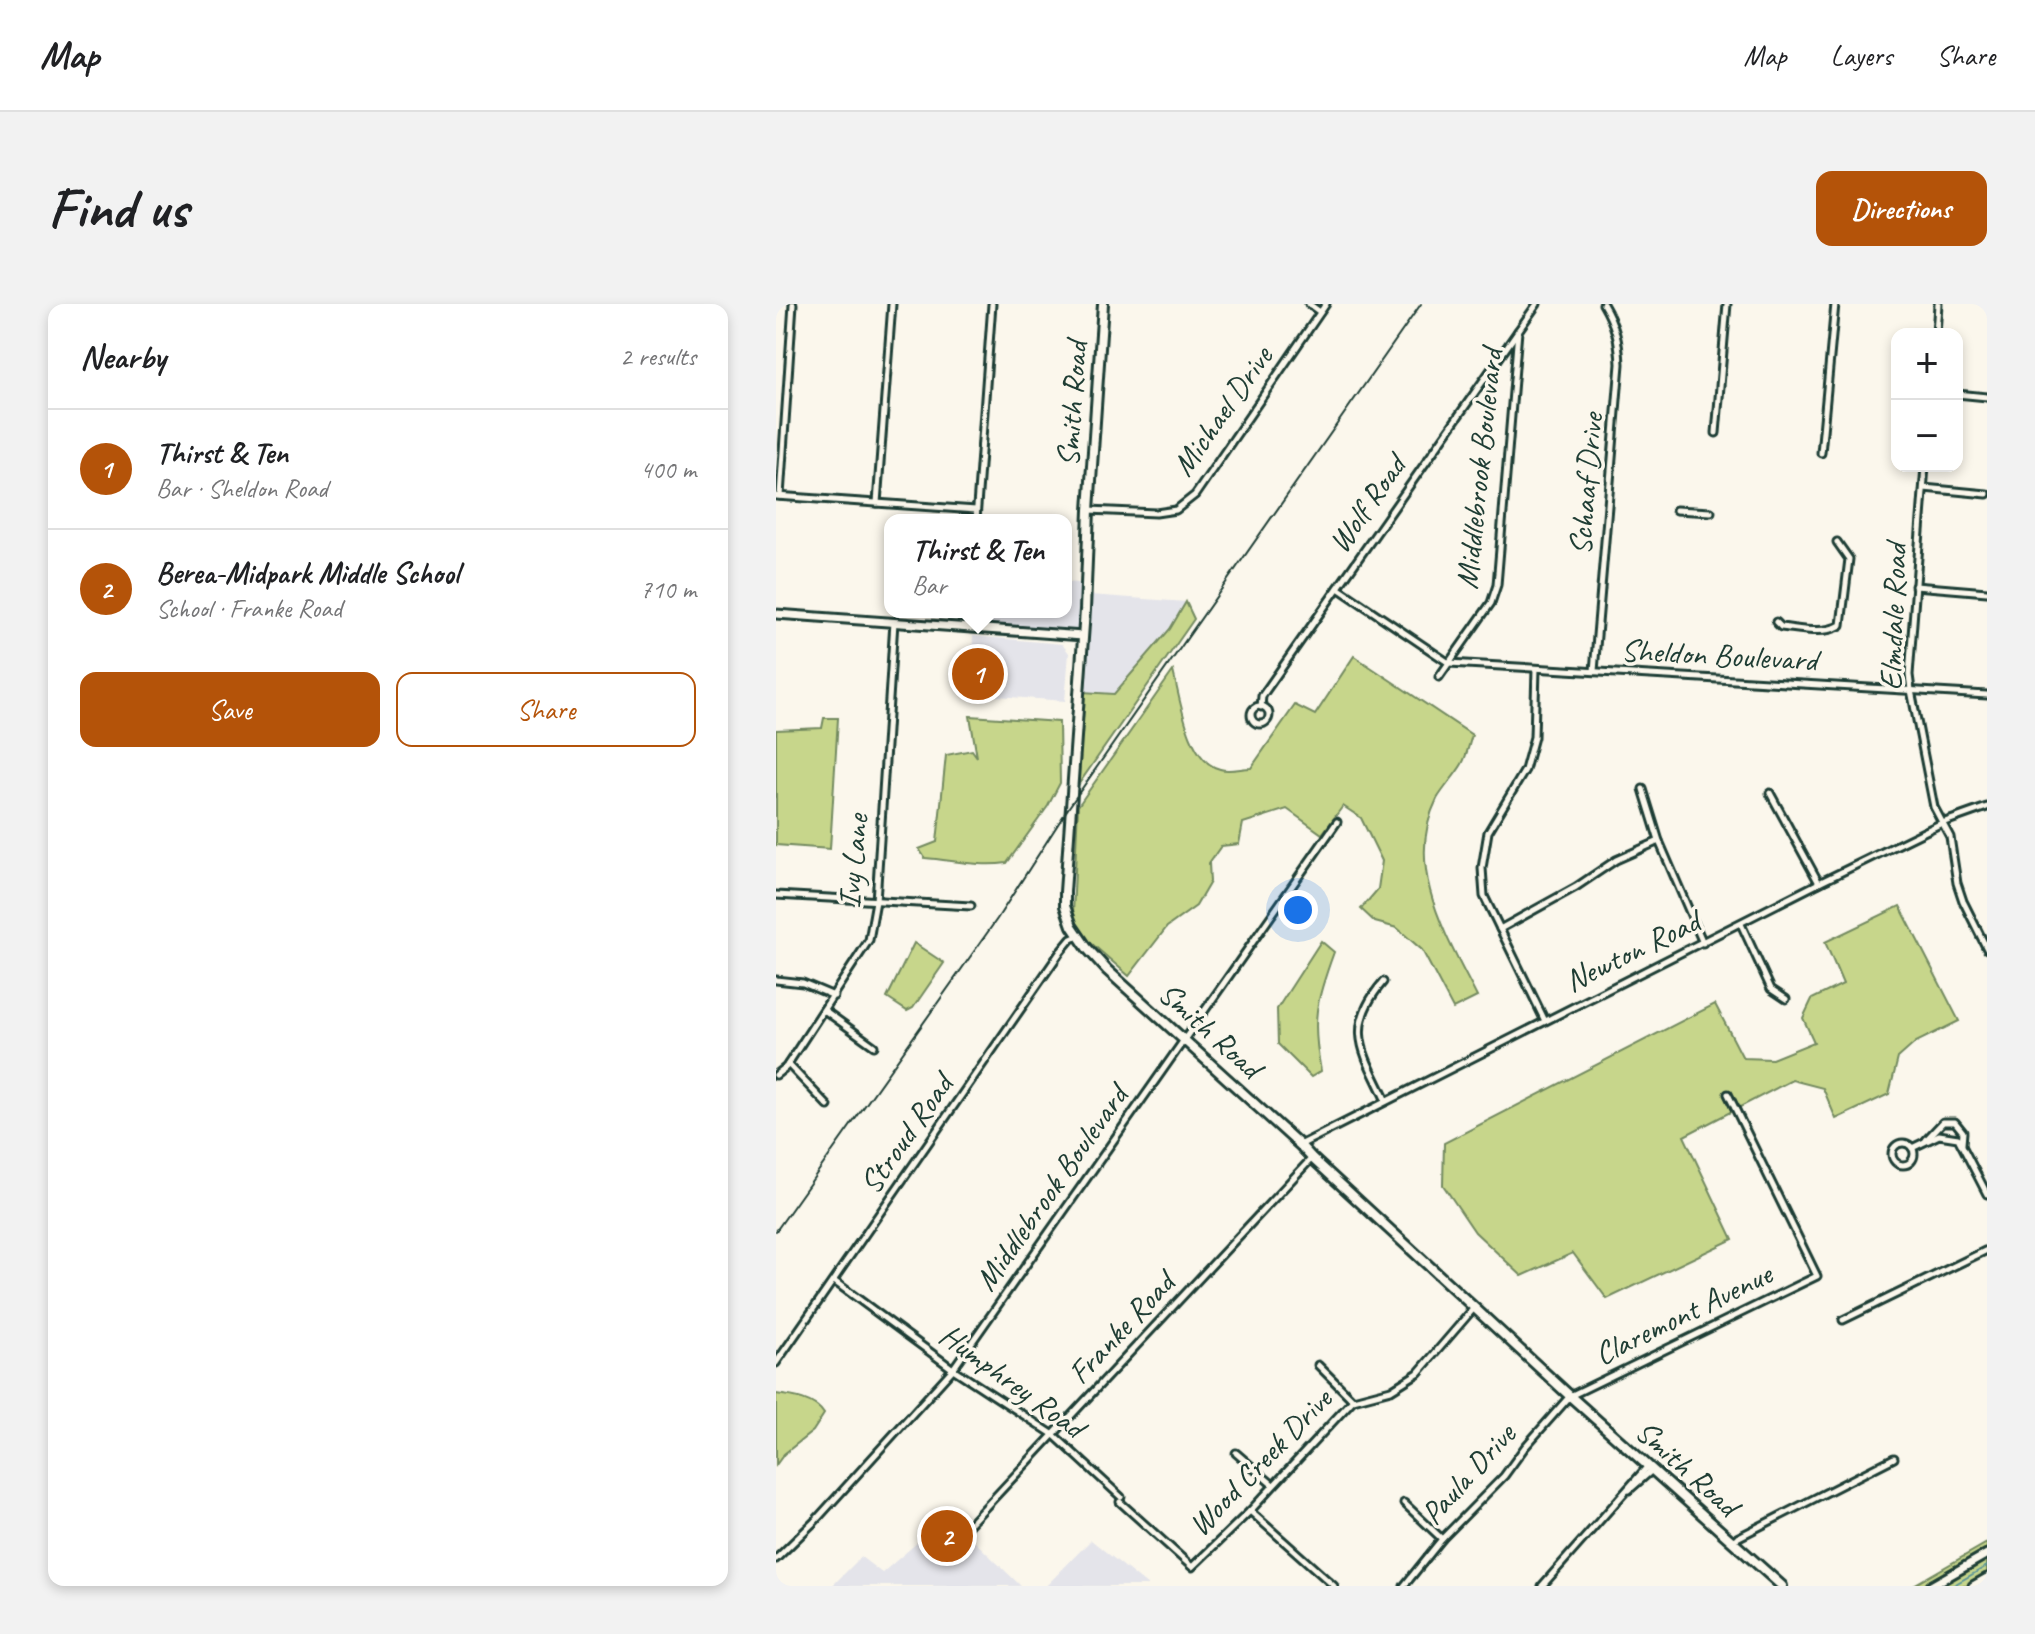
<!DOCTYPE html>
<html lang="en">
<head>
<meta charset="utf-8">
<style>
  body { margin:0; font-family:Caveat,sans-serif; background:#f2f2f2; color:#202124 }
  .controls { position:absolute; right:24px; top:24px; display:grid; overflow:hidden; border-radius:16px; box-shadow:0 4px 12px #0003 }
  .controls button { width:72px; height:72px; display:grid; place-items:center; padding:0; border:0; border-bottom:2px solid #e0e0e0; background:#fff; color:#202124; font:40px sans-serif }
  .you { position:absolute; left:522px; top:606px; width:28px; height:28px; margin:-20px; border:6px solid #fff; border-radius:50%; background:#1a73e8; box-shadow:0 0 0 12px #1a73e833 }
  .badge { display:grid; place-items:center; width:52px; height:52px; border-radius:50%; background:#b45309; color:#fff; font-size:26px; font-weight:700 }
  .pin { position:absolute; translate:-50% -50%; border:4px solid #fff; box-shadow:0 2px 8px #0006 }
  .popup { position:absolute; left:108px; top:210px; width:188px; height:104px; box-sizing:border-box; display:grid; place-content:center; border-radius:16px; background:#fff; filter:drop-shadow(0 2px 6px #0005); font-size:26px; white-space:nowrap; color:#757577 }
  .popup b { font-size:30px; color:#202124 }
  .popup::after { content:''; position:absolute; left:50%; top:100%; margin-left:-16px; border:16px solid transparent; border-top-color:#fff }
  .list { margin:0; padding:0; list-style:none }
  h2 { display:flex; justify-content:space-between; align-items:center; height:104px; margin:0; padding:0 32px; font-size:34px }
  h2 small { font-size:26px; font-weight:400; color:#757577 }
  .list li { display:grid; grid-template-columns:52px 1fr auto; gap:24px; align-items:center; box-sizing:border-box; height:120px; padding:0 32px; border-top:2px solid #e0e0e0 }
  .list b { display:block; font-size:30px; white-space:nowrap }
  .list p { margin:0; font-size:26px; white-space:nowrap; color:#757577 }
  .list em { font-size:26px; font-style:normal; color:#757577 }
  .actions { display:flex; gap:16px; padding:24px 32px }
  .actions a { flex:1; padding:18px 0; border:2px solid #b45309; border-radius:16px; text-align:center; font-size:28px; color:#b45309 }
  .actions .main { background:#b45309; color:#fff }
  .map { position:relative; flex:none; width:1211px; height:1282px; overflow:hidden; border-radius:16px }
  header { display:flex; align-items:center; gap:48px; box-sizing:border-box; height:112px; padding:0 40px; background:#fff; border-bottom:2px solid #e0e0e0 }
  header strong { font-size:38px }
  nav { display:flex; gap:44px; margin-inline-start:auto; font-size:28px }
  .intro { display:flex; align-items:center; justify-content:space-between; box-sizing:border-box; height:192px; padding:0 48px }
  h1 { margin:0; font-size:56px }
  .button { padding:20px 36px; border-radius:16px; background:#b45309; color:#fff; font-size:28px; font-weight:700 }
  main { display:flex; gap:48px; padding:0 48px }
  aside { flex:1; background:#fff; border-radius:16px; box-shadow:0 4px 12px #0003 }
  .map>svg:first-child { display:block }
  .built { fill:#e4e4ea }
  .green { fill:#c7d68b; stroke:#738a60; stroke-width:2 }
  .lines { fill:none; stroke-linecap:round; stroke-linejoin:round }
  .stream { stroke:#599399; stroke-width:2 }
  .minor-casing { stroke:#1f3d34; stroke-width:11 }
  .tertiary-casing { stroke:#1f3d34; stroke-width:13 }
  .secondary-casing { stroke:#1f3d34; stroke-width:14 }
  .minor { stroke:#fbf7ec; stroke-width:5 }
  .tertiary { stroke:#fbf7ec; stroke-width:7 }
  .secondary { stroke:#fbf7ec; stroke-width:8 }
  .rail { stroke:#1f3d34; stroke-width:2 }
  .labels { text-anchor:middle; dominant-baseline:central; stroke-width:7; stroke-linejoin:round; paint-order:stroke }
  .street-label { font-size:32px; fill:#1f3d34; stroke:#fbf7ec }
</style>
</head>
<body>
<header>
<strong>Map</strong>
<nav><a>Map</a><a>Layers</a><a>Share</a></nav>
</header>
<div class="intro"><h1>Find us</h1><a class="button">Directions</a></div>
<main>
<aside>
<h2>Nearby<small>2 results</small></h2>
<ul class="list">
<li><span class="badge">1</span><div><b>Thirst &amp; Ten</b><p>Bar · Sheldon Road</p></div><em>400 m</em></li>
<li><span class="badge">2</span><div><b>Berea-Midpark Middle School</b><p>School · Franke Road</p></div><em>710 m</em></li>
</ul>
<div class="actions"><a class="main">Save</a><a>Share</a></div>
</aside>
<div class="map">
<svg width="1211" height="1282" viewBox="0 0 1211 1282">
  <rect width="100%" height="100%" fill="#fbf7ec"/>
  <filter id="ink" filterUnits="userSpaceOnUse"><feTurbulence type="fractalNoise" baseFrequency=".0125" numOctaves="2"/><feDisplacementMap in="SourceGraphic" scale="16" xChannelSelector="R" yChannelSelector="G"/><feConvolveMatrix kernelMatrix="1 2 1 2 8 2 1 2 1" color-interpolation-filters="sRGB"/></filter>
  <g filter="url(#ink)">
    <!-- built -->
    <g class="built">
      <path d="M290,278L314,280V291L410,298L394,325L338,390L301,388L304,328L198,320L199,308H290Z"/>
      <path d="M197,332L286,340L293,349L289,397L194,390Z"/>
      <path d="M172,1212L245,1282H56L85,1253L106,1269Z"/>
      <path d="M315,1236L372,1282H270Z"/>
    </g>
    <!-- green -->
    <g class="green">
      <path d="M410,298L418,315L300,484L307,388L338,390L394,325Z"/>
      <path d="M578,352L696,431C693,440 691,451 686,460C679,472 668,483 661,495C627,563 671,633 701,693L677,705L646,646L621,624L599,618L585,605L602,585L606,557L585,514L567,502L546,530L511,505L467,519L463,540L445,542L433,559L434,578L420,602L391,623L353,672L300,626L297,610L302,502L397,367C404,394 412,458 444,465C453,468 466,464 475,464L519,401L539,411Z"/>
      <path d="M194,412L283,418L284,479L272,502L231,559C202,563 177,556 149,554L143,545L161,538L170,451L196,446L201,453Z"/>
      <path d="M48,414H62L54,545L0,541V426L46,424Z"/>
      <path d="M1124,602L1183,717L1140,738L1122,754L1113,790L1060,815L1047,784L1016,776L908,832L957,935L831,995L797,949L746,972L699,928L667,881L668,839L939,700L967,754L996,755L1038,738L1027,714L1036,695L1067,680L1049,638Z"/>
      <path d="M545,637L558,648C540,697 535,715 545,767L535,773L502,740L501,705Z"/>
      <path d="M138,639L168,659L137,704L131,707L111,694Z"/>
      <path d="M0,1090C16,1092 39,1095 48,1110L37,1127L8,1150L0,1161Z"/>
      <path d="M1211,1239V1282H1136Z"/>
    </g>
    <g class="lines">
      <!-- stream -->
      <path class="stream" d="M1176,1282L1211,1262"/>
      <defs>
        <g id="minor">
          <path d="M533,0L544,8"/>
          <path d="M1160,30L1162,0"/>
          <path d="M1181,90L1211,93"/>
          <path d="M940,129L951,0"/>
          <path d="M1045,149L1059,0"/>
          <path d="M1149,162L1133,371L1135,386L1158,503L1174,533L1181,579L1187,597L1211,645"/>
          <path d="M1148,184L1211,190"/>
          <path d="M0,192L200,206"/>
          <path d="M4,192L17,0"/>
          <path d="M101,199L116,0"/>
          <path d="M313,206L380,209L400,206L419,191L550,0"/>
          <path d="M900,206L935,208"/>
          <path d="M200,216L216,0"/>
          <path d="M1139,282L1211,288"/>
          <path d="M562,284L673,359L1211,391"/>
          <path d="M1000,318L1005,323C1024,325 1048,331 1065,321L1073,255L1061,238"/>
          <path d="M191,323L192,308"/>
          <path d="M760,365L758,433L749,466L712,528L706,564L708,592L769,717"/>
          <path d="M818,367L844,60C843,37 839,20 827,0"/>
          <path d="M663,373L715,299L721,281L742,27L761,0"/>
          <circle cx="484" cy="411" r="9"/>
          <path d="M485,403L486,392L742,27"/>
          <path d="M867,485L883,537L927,639"/>
          <path d="M994,489L1043,579"/>
          <path d="M0,591L195,602"/>
          <path d="M965,620L995,685L1010,695"/>
          <path d="M724,625L800,583L840,556L883,537"/>
          <path d="M0,676L27,679L58,692"/>
          <path d="M607,678C567,725 588,749 610,797"/>
          <path d="M48,706L98,742"/>
          <path d="M12,760L52,802"/>
          <path d="M0,771L10,763L93,636L100,597L118,318"/>
          <path d="M1150,836L1167,818H1179L1187,828L1186,840"/>
          <circle cx="1127" cy="850" r="11"/>
          <path d="M524,841L1043,579L1166,519L1211,503"/>
          <path d="M1136,844L1163,831L1182,834L1211,890"/>
          <path d="M58,977L177,1065L278,1131L345,1193"/>
          <path d="M1067,1016L1211,946"/>
          <path d="M0,1059L285,647L295,635L302,632"/>
          <path d="M542,1061L577,1096"/>
          <path d="M460,1149L497,1181"/>
          <path d="M853,1186L876,1166"/>
          <path d="M344,1198L416,1263L474,1207L577,1096L615,1086L642,1069L698,1004"/>
          <path d="M628,1199L666,1235"/>
          <path d="M474,1207L558,1282"/>
          <path d="M189,1225L536,854"/>
          <path d="M957,1236L1118,1154"/>
          <path d="M0,1255L39,1217L177,1065L561,518"/>
          <path d="M628,1282L666,1235L728,1172L749,1143L794,1092L1041,972L952,790"/>
          <path d="M766,1282L872,1162"/>
        </g>
        <g id="tertiary">
          <path d="M0,310L307,332"/>
          <path d="M1155,1282L1211,1250"/>
          <path d="M1197,1282L1211,1274"/>
        </g>
        <path id="secondary" d="M327,0L313,206L309,306L289,588V602L296,622L311,644L331,666L524,841L536,854L794,1092L1006,1282"/>
      </defs>
      <!-- minor casing -->
      <use href="#minor" class="minor-casing"/>
      <!-- tertiary casing -->
      <use href="#tertiary" class="tertiary-casing"/>
      <!-- secondary casing -->
      <use href="#secondary" class="secondary-casing"/>
      <!-- minor -->
      <use href="#minor" class="minor"/>
      <!-- tertiary -->
      <use href="#tertiary" class="tertiary"/>
      <!-- secondary -->
      <use href="#secondary" class="secondary"/>
      <!-- rail -->
      <path class="rail" d="M0,927L221,615L293,503L645,0"/>
    </g>
  </g>
  <g class="labels">
    <!-- street labels -->
    <g class="street-label">
      <text transform="translate(296 100) rotate(-86)">Smith Road</text>
      <text transform="translate(446 107) rotate(-55)">Michael Drive</text>
      <text transform="translate(703 165) rotate(-84)">Middlebrook Boulevard</text>
      <text transform="translate(810 180) rotate(-85)">Schaaf Drive</text>
      <text transform="translate(591 200) rotate(-55)">Wolf Road</text>
      <text transform="translate(1117 313) rotate(-88)">Elmdale Road</text>
      <text transform="translate(943 351) rotate(3)">Sheldon Boulevard</text>
      <text transform="translate(77 557) rotate(-85)">Ivy Lane</text>
      <text transform="translate(856 647) rotate(-26)">Newton Road</text>
      <text transform="translate(434 726) rotate(42)">Smith Road</text>
      <text transform="translate(130 830) rotate(-55)">Stroud Road</text>
      <text transform="translate(275 884) rotate(-55)">Middlebrook Boulevard</text>
      <text transform="translate(907 1010) rotate(-26)">Claremont Avenue</text>
      <text transform="translate(345 1024) rotate(-47)">Franke Road</text>
      <text transform="translate(236 1077) rotate(36)">Humphrey Road</text>
      <text transform="translate(484 1158) rotate(-46)">Wood Creek Drive</text>
      <text transform="translate(911 1164) rotate(42)">Smith Road</text>
      <text transform="translate(692 1170) rotate(-48)">Paula Drive</text>
    </g>
  </g>
</svg>
<div class="controls">
<button>+</button>
<button>−</button>
</div>
<div class="you"></div>
<div class="pin badge" style="left:202px;top:370px">1</div>
<div class="popup"><b>Thirst &amp; Ten</b>Bar</div>
<div class="pin badge" style="left:171px;top:1232px">2</div>
</div>
</main>
</body>
</html>
